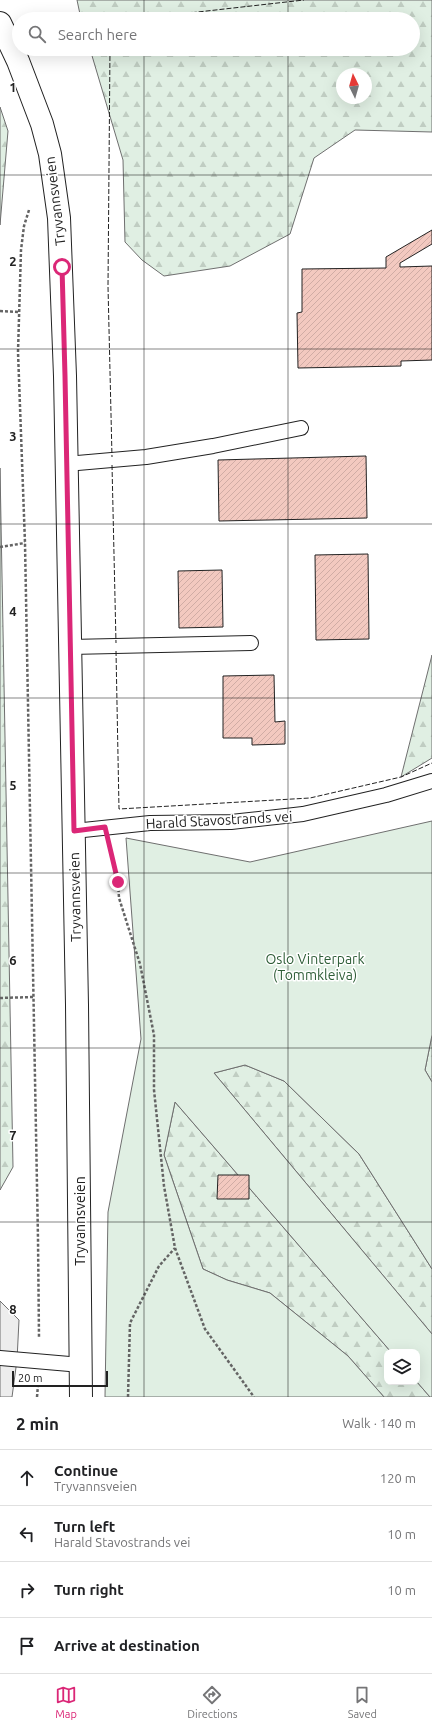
<!DOCTYPE html>
<html lang="en">
<head>
<meta charset="utf-8">
<style>
  body { margin:0; font-family:Ubuntu,sans-serif; background:#f2f2f2; color:#202124 }
  .controls { position:absolute; right:12px; bottom:12px; display:grid; overflow:hidden; border-radius:8px; box-shadow:0 4px 16px #0002 }
  .controls button { width:36px; height:36px; display:grid; place-items:center; padding:0; border:0; border-bottom:1px solid #e0e0e0; background:#fff; color:#202124; font:20px sans-serif }
  .compass { position:absolute; left:336px; top:68px; width:36px; height:36px; border-radius:50%; background:#fff; box-shadow:0 4px 16px #0002; rotate:355deg }
  .scale { position:absolute; left:12px; bottom:10px; width:96px; box-sizing:border-box; padding-left:4px; border:2px solid #222; border-top:0; font-size:11px; line-height:14px; white-space:nowrap; color:#222; -webkit-text-stroke:3px #fff; paint-order:stroke }
  .stop { position:absolute; width:12px; height:12px; margin:-9px; border:3px solid #db2777; border-radius:50%; background:#fff }
  .stop.end { background:#db2777; border-color:#fff; box-shadow:0 1px 4px #0008 }
  .list { margin:0; padding:0; list-style:none }
  h2 { display:flex; justify-content:space-between; align-items:center; height:52px; margin:0; padding:0 16px; font-size:17px }
  h2 small { font-size:13px; font-weight:400; color:#757577 }
  .list li { display:grid; grid-template-columns:26px 1fr auto; gap:12px; align-items:center; box-sizing:border-box; height:56px; padding:0 16px; border-top:1px solid #e0e0e0 }
  .list b { display:block; font-size:15px; white-space:nowrap }
  .list p { margin:0; font-size:13px; white-space:nowrap; color:#757577 }
  .list em { font-size:13px; font-style:normal; color:#757577 }
  .icon { flex:none; width:22px; height:22px; fill:none; stroke:currentColor; stroke-width:2; stroke-linecap:round; stroke-linejoin:round }
  .map { position:relative; flex:none; width:432px; height:1397px; overflow:hidden }
  .search { position:absolute; background:#fff; box-shadow:0 4px 16px #0002; left:12px; right:12px; top:12px; height:44px; display:flex; align-items:center; gap:10px; box-sizing:border-box; padding:0 14px; border-radius:22px; color:#757577; font-size:15px }
  .sheet { height:276px; background:#fff }
  nav { display:flex; justify-content:space-around; align-items:center; box-sizing:border-box; height:56px; border-top:1px solid #e0e0e0; background:#fff; font-size:11px; color:#757577 }
  nav a { display:grid; justify-items:center; gap:2px }
  nav .on { color:#db2777 }
  .map>svg:first-child { display:block }
  .forest { fill:url(#forest-firs); stroke:#6f6f6f; fill-rule:evenodd }
  .park { fill:#e0efe3; stroke:#6f6f6f }
  .parking { fill:#ededed; stroke:#6f6f6f }
  .building { fill:url(#building-hatch); stroke:#222 }
  .lines { fill:none; stroke-linecap:round; stroke-linejoin:round }
  .service-casing { stroke:#222; stroke-width:16 }
  .tertiary-casing { stroke:#222; stroke-width:24 }
  .path { stroke:#646464; stroke-width:2.5; stroke-dasharray:3 2; stroke-linecap:butt }
  .service { stroke:#fff; stroke-width:14 }
  .tertiary { stroke:#fff; stroke-width:22 }
  .fence { stroke:#222; stroke-width:1; stroke-dasharray:5 2; stroke-linecap:butt }
  .route { stroke:#db2777; stroke-width:5 }
  .grid { fill:none; stroke:#222; stroke-width:1; stroke-opacity:0.55 }
  .labels { text-anchor:middle; dominant-baseline:central; stroke-width:3; stroke-linejoin:round; paint-order:stroke }
  .street-label { font-size:14px; fill:#222; stroke:#fff }
  .park-label { font-size:14px; fill:#2f5e38; stroke:#fff }
  .grid-label { font-size:13px; text-anchor:middle; font-weight:bold; fill:#222; stroke:#fff; stroke-width:3; stroke-linejoin:round; paint-order:stroke }
</style>
</head>
<body>
<div class="map">
<svg width="432" height="1397" viewBox="0 0 432 1397">
  <defs>
    <pattern id="forest-firs" width="22" height="20" patternUnits="userSpaceOnUse"><rect width="22" height="20" fill="#e0efe3"/><path d="M5 1l3.5 6h-7zM16 11l3.5 6h-7z" fill="#c0cdc2"/></pattern>
    <pattern id="building-hatch" width="6" height="6" patternUnits="userSpaceOnUse"><rect width="6" height="6" fill="#f3c9c0"/><path d="M-1 1l2-2M0 6l6-6M5 7l2-2" fill="none" stroke="#d0aca5"/></pattern>
  </defs>
  <rect width="100%" height="100%" fill="#fff"/>
  <!-- forest -->
  <g class="forest">
    <path d="M77,0H432V132L355,130L314,158L290,234L230,266L164,276L142,260L125,242L123,160L90,49H413V19H81ZM342,74H366V98H342Z"/>
    <path d="M0,107L8,131L0,225Z"/>
    <path d="M0,468L13,1167L0,1190Z"/>
    <path d="M432,655V758L401,777Z"/>
    <path d="M432,1035V1082L425,1070Z"/>
    <path d="M245,1065L284,1081L359,1154L432,1269V1334L214,1073Z"/>
    <path d="M175,1102L391,1352H387V1382H417L430,1397H384L348,1356L270,1293L227,1280L203,1269L164,1155Z"/>
  </g>
  <!-- park -->
  <path class="park" d="M432,821V1035L425,1070L432,1082V1269L359,1154L284,1081L245,1065L214,1073L432,1334V1397H430L417,1382V1352H391L175,1102L164,1155L203,1269L227,1280L270,1293L348,1356L384,1397H105L108,1212L141,1039L126,838L250,862Z"/>
  <!-- parking -->
  <path class="parking" d="M0,1301L19,1320L17,1360L12,1397H0Z"/>
  <!-- building -->
  <g class="building">
    <path d="M432,230V244L400,263V267L432,266V360L401,361V366L298,368L297,313L302,312V269L386,268V257Z"/>
    <path d="M366,456L367,518L219,521L218,460Z"/>
    <path d="M368,554L369,639L316,640L315,555Z"/>
    <path d="M222,570L223,627L179,628L178,571Z"/>
    <path d="M274,675L275,722L285,721V744L252,745V738H223V676Z"/>
    <path d="M218,1175H249V1199H217Z"/>
  </g>
  <g class="lines">
    <defs>
      <g id="service">
        <path d="M66,464L146,457L213,446L301,428"/>
        <path d="M70,647L251,643"/>
        <path d="M74,831L150,823L231,822L303,814L386,795L432,781"/>
        <path d="M0,1358L81,1365"/>
      </g>
      <path id="tertiary" d="M0,23L18,61L42,124L50,154L59,218L65,376L77,1005L81,1397"/>
    </defs>
    <!-- service casing -->
    <use href="#service" class="service-casing"/>
    <!-- tertiary casing -->
    <use href="#tertiary" class="tertiary-casing"/>
    <!-- path -->
    <g class="path">
      <path d="M29,210L24,226L21,250L18,352L25,543L38,1239L39,1338"/>
      <path d="M0,311L18,312"/>
      <path d="M0,547L25,543"/>
      <path d="M110,850L118,882L119,898L140,964L154,1035V1090L164,1186L175,1248L205,1329L254,1397"/>
      <path d="M0,998L33,997"/>
      <path d="M37,1397L38,1385"/>
      <path d="M128,1397L130,1323L159,1266L175,1248"/>
    </g>
    <!-- service -->
    <use href="#service" class="service"/>
    <!-- tertiary -->
    <use href="#tertiary" class="tertiary"/>
    <!-- fence -->
    <g class="fence">
      <path d="M136,19L304,0"/>
      <path d="M110,49L108,286L112,457"/>
      <path d="M112,465L116,643"/>
      <path d="M116,651L119,809L310,798L401,777L432,763"/>
    </g>
  </g>
  <g class="lines">
    <!-- route -->
    <path class="route" d="M62,267L65,376L74,831L105,827L118,882"/>
  </g>
  <!-- grid -->
  <path class="grid" d="M144,0V19M288,0V19M144,49V1397M288,49V1397M0,175H432M0,349H432M0,524H432M0,698H432M0,873H432M0,1048H432M0,1222H432"/>
  <g class="labels">
    <!-- street labels -->
    <g class="street-label">
      <text transform="translate(55 201) rotate(-97)">Tryvannsveien</text>
      <text transform="translate(219 820) rotate(-3)">Harald Stavostrands vei</text>
      <text transform="translate(75 897) rotate(-91)">Tryvannsveien</text>
      <text transform="translate(80 1221) rotate(-90)">Tryvannsveien</text>
    </g>
    <!-- park labels -->
    <g class="park-label">
      <text x="315" y="959">Oslo Vinterpark<tspan x="315" dy="16">(Tommkleiva)</tspan></text>
    </g>
  </g>
  <g class="grid-label">
    <text x="13" y="92">1</text>
    <text x="13" y="266">2</text>
    <text x="13" y="441">3</text>
    <text x="13" y="616">4</text>
    <text x="13" y="790">5</text>
    <text x="13" y="965">6</text>
    <text x="13" y="1140">7</text>
    <text x="13" y="1314">8</text>
  </g>
</svg>
<div class="controls">
<button><svg class="icon" aria-label="layers" viewBox="0 0 24 24"><path d="M12 4l9 5-9 5-9-5zM3 14l9 5 9-5"/></svg></button>
</div>
<svg class="compass" viewBox="-18 -18 36 36"><path d="M0-13l5 13h-10z" fill="#e53935"/><path d="M0 13l5-13h-10z" fill="#757577"/></svg>
<div class="scale">20 m</div>
<div class="stop" style="left:62px;top:267px"></div>
<div class="stop end" style="left:118px;top:882px"></div>
<div class="search"><svg class="icon" aria-label="search" viewBox="0 0 24 24"><circle cx="10" cy="10" r="6"/><path d="M15 15l6 6"/></svg>Search here</div>
</div>
<section class="sheet">
<h2>2 min<small>Walk · 140 m</small></h2>
<ul class="list">
<li><svg class="icon" aria-label="ahead" viewBox="0 0 24 24"><path d="M12 20V5M6 11l6-6 6 6"/></svg><div><b>Continue</b><p>Tryvannsveien</p></div><em>120 m</em></li>
<li><svg class="icon" aria-label="left" viewBox="0 0 24 24"><path d="M17 20v-9H6M10 6l-5 5 5 5"/></svg><div><b>Turn left</b><p>Harald Stavostrands vei</p></div><em>10 m</em></li>
<li><svg class="icon" aria-label="right" viewBox="0 0 24 24"><path d="M7 20v-9h11M14 6l5 5-5 5"/></svg><div><b>Turn right</b></div><em>10 m</em></li>
<li><svg class="icon" aria-label="arrive" viewBox="0 0 24 24"><path d="M6 21V4h12l-3 4 3 4H6"/></svg><div><b>Arrive at destination</b></div></li>
</ul>
</section>
<nav>
<a class="on"><svg class="icon" aria-label="map" viewBox="0 0 24 24"><path d="M3 6l6-2 6 2 6-2v14l-6 2-6-2-6 2zM9 4v14M15 6v14"/></svg>Map</a>
<a><svg class="icon" aria-label="directions" viewBox="0 0 24 24"><path d="M12 3l9 9-9 9-9-9zM9 14v-3h6M13 9l2 2-2 2"/></svg>Directions</a>
<a><svg class="icon" aria-label="saved" viewBox="0 0 24 24"><path d="M7 4h10v16l-5-4-5 4z"/></svg>Saved</a>
</nav>
</body>
</html>
